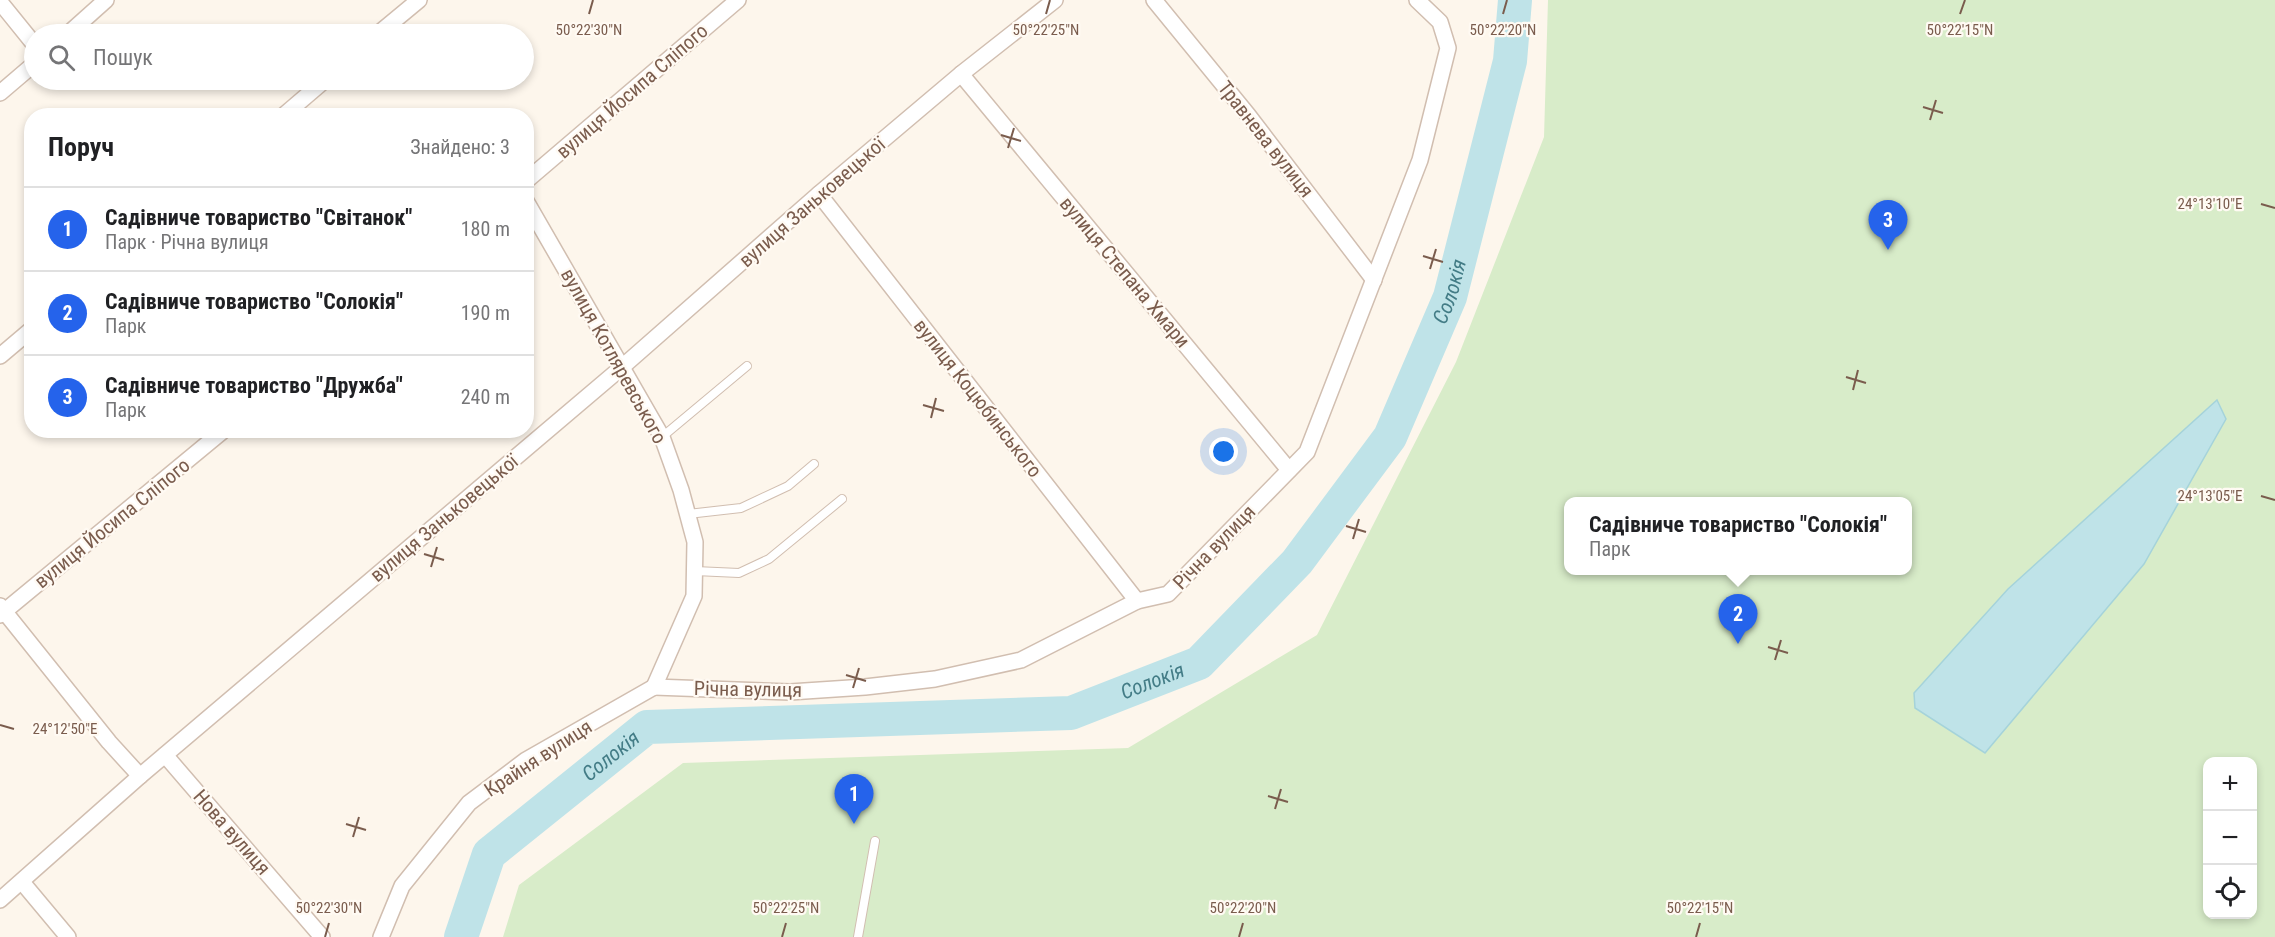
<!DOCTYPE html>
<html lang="uk">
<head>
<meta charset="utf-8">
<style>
  body { margin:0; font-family:"Roboto Condensed",sans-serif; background:#f6f6f6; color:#202124 }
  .controls { position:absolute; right:18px; bottom:18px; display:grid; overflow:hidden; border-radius:12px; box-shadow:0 3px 9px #0003 }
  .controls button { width:54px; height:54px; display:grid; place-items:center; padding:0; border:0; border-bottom:2px solid #e0e0e0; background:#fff; color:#202124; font:30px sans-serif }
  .you { position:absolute; left:1224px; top:452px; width:21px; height:21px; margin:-15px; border:4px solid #fff; border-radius:50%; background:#1a73e8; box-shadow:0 0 0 9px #1a73e833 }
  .badge { display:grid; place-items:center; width:39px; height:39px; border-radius:50%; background:#2563eb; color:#fff; font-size:20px; font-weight:700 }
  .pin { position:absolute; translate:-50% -50px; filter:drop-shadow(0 2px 3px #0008) }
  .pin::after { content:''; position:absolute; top:32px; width:21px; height:18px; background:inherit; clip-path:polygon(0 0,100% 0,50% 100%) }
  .popup { position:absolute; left:1564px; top:497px; width:348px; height:78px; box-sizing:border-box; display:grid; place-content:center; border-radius:12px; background:#fff; filter:drop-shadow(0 2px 4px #0005); font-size:20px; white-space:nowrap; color:#757577 }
  .popup b { font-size:22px; color:#202124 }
  .popup::after { content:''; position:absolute; left:50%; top:100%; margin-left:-12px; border:12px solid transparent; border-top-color:#fff }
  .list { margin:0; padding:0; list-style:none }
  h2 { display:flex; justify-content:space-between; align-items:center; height:78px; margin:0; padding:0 24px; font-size:26px }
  h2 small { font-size:20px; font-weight:400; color:#757577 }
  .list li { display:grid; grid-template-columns:39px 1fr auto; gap:18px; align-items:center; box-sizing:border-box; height:84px; padding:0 24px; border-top:2px solid #e0e0e0 }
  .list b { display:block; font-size:22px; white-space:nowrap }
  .list p { margin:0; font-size:20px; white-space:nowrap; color:#757577 }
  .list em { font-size:20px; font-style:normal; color:#757577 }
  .icon { flex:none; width:33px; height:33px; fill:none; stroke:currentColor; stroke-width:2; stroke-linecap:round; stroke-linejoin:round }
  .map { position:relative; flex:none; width:2275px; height:937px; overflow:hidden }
  .search { position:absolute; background:#fff; box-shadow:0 3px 9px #0003; left:24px; top:24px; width:510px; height:66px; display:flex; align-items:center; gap:15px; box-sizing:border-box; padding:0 21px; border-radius:33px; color:#757577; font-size:22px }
  .panel { position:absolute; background:#fff; box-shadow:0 3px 9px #0003; left:24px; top:108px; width:510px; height:330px; border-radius:24px }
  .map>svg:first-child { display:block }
  .green { fill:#d8ecc9; fill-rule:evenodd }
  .water { fill:#bfe3e8; stroke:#a5d3da; stroke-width:1.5 }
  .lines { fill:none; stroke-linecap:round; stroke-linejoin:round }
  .river { stroke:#bfe3e8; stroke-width:34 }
  .lane-casing { stroke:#d1beb0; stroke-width:10 }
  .street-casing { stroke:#d1beb0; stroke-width:18 }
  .lane { stroke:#fff; stroke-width:8 }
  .street { stroke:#fff; stroke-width:15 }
  .ticks { fill:none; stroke:#7a5c4d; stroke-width:2 }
  .labels { text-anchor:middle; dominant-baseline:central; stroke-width:4.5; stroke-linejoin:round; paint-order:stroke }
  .street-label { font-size:20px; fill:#7a5c4d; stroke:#fffaf3 }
  .water-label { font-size:21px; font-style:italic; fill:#437c86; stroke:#fffaf3 }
  .ticks-label { font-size:15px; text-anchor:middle; fill:#7a5c4d; stroke:#fffaf3; stroke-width:4.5; stroke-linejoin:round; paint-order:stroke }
</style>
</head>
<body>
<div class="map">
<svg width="2275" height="937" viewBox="0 0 2275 937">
  <rect width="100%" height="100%" fill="#fdf6ec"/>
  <!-- green -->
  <path class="green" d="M1548,0H2275V937H503L519,885L683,763L1128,748L1317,635L1456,362L1544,137ZM1568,502H1908V570H1568ZM2208,762H2252V914H2208Z"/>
  <!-- water -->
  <path class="water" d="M2217,400L2226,419L2144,564L1985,753L1915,708L1914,693L2008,589Z"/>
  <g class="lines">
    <!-- river -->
    <path class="river" id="s1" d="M461,937L489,854L647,727L1071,713L1199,663L1297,562L1390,437L1450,297L1510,61L1515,0"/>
    <defs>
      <g id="lane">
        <path d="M662,437L747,366"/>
        <path d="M688,514L741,508L788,486L814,464"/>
        <path d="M695,571L739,573L769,559L842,499"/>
        <path d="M858,937L875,841"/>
      </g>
      <g id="street">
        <path d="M1154,0L1248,115L1374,280"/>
        <path d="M0,2L34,44"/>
        <path d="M68,34L106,0"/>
        <path d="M378,34L419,0"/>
        <path d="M961,74L1289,470"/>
        <path d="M0,93L34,64"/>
        <path d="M283,116L325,80"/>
        <path d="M526,181L738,0"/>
        <path d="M819,194L1137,601"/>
        <path d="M526,201L662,437L681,490L695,542L694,596L654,687"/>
        <path d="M0,356L32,329"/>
        <path d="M0,606L109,742L140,776"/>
        <path d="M0,615L224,430"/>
        <path d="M654,687L790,692L865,687L935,679L1021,660L1137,601L1168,594L1307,452L1420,160L1448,48L1440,22L1417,0"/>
        <path d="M165,755L322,937"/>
        <path d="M22,882L68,937"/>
        <path d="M0,900L140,776L621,368L819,194L961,74L1055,0"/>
        <path d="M381,937L402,886L469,803L526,760L654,687"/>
      </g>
    </defs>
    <!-- lane casing -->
    <use href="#lane" class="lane-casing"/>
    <!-- street casing -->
    <use href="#street" class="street-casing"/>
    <!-- lane -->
    <use href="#lane" class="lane"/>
    <!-- street -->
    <use href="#street" class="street"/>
  </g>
  <!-- ticks -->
  <path class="ticks" d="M589,14L593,0M1046,14L1050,0M1503,14L1507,0M1960,14L1965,0M1923,107L1943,113M1930,120L1936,100M1001,135L1021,141M1008,148L1014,128M2261,204L2275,208M1423,256L1443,262M1430,269L1436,249M1846,377L1866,383M1853,390L1858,370M923,405L944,411M931,418L936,398M2261,496L2275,500M1346,526L1366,532M1353,539L1359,519M424,554L444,560M431,567L437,547M1768,647L1788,653M1775,660L1781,640M846,675L866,681M853,688L859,668M0,725L14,729M1268,796L1288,802M1275,809L1281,789M346,824L366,830M353,837L359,817M325,937L329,923M782,937L786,923M1239,937L1243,923M1696,937L1700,923"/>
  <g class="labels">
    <!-- street labels -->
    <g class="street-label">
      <text transform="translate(632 91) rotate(-41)">вулиця Йосипа Сліпого</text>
      <text transform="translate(1266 139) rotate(52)">Травнева вулиця</text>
      <text transform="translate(812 202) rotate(-41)">вулиця Заньковецької</text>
      <text transform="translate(1125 272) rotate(50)">вулиця Степана Хмари</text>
      <text transform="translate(614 356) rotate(61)">вулиця Котляревського</text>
      <text transform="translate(978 398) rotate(52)">вулиця Коцюбинського</text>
      <text transform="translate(444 518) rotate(-40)">вулиця Заньковецької</text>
      <text transform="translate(112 523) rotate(-39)">вулиця Йосипа Сліпого</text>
      <text transform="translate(1214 547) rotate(-46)">Річна вулиця</text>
      <text transform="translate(748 689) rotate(1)">Річна вулиця</text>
      <text transform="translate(538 758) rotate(-33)">Крайня вулиця</text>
      <text transform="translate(232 832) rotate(49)">Нова вулиця</text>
    </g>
    <!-- water labels -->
    <g class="water-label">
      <text stroke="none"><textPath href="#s1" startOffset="1306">Солокія</textPath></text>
      <text stroke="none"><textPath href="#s1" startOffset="802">Солокія</textPath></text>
      <text stroke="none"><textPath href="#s1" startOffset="244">Солокія</textPath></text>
    </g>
  </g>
  <g class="ticks-label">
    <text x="589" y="35">50°22'30"N</text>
    <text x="1046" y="35">50°22'25"N</text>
    <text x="1503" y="35">50°22'20"N</text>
    <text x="1960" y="35">50°22'15"N</text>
    <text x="2210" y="209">24°13'10"E</text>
    <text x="2210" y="501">24°13'05"E</text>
    <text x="65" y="734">24°12'50"E</text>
    <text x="329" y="913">50°22'30"N</text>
    <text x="786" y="913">50°22'25"N</text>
    <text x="1243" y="913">50°22'20"N</text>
    <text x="1700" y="913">50°22'15"N</text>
  </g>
</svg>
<div class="controls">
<button>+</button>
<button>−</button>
<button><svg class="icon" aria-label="locate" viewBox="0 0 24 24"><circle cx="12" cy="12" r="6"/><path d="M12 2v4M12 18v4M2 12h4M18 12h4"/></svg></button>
</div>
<div class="you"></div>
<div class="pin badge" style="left:854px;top:824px">1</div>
<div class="pin badge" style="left:1738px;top:644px">2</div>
<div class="popup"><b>Садівниче товариство &quot;Солокія&quot;</b>Парк</div>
<div class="pin badge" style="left:1888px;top:250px">3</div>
<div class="search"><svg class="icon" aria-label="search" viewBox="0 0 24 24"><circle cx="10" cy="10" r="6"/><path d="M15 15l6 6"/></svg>Пошук</div>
<section class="panel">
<h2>Поруч<small>Знайдено: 3</small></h2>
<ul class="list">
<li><span class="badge">1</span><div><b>Садівниче товариство &quot;Світанок&quot;</b><p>Парк · Річна вулиця</p></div><em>180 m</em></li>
<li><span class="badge">2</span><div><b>Садівниче товариство &quot;Солокія&quot;</b><p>Парк</p></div><em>190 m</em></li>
<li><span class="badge">3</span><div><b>Садівниче товариство &quot;Дружба&quot;</b><p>Парк</p></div><em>240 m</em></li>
</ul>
</section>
</div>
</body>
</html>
